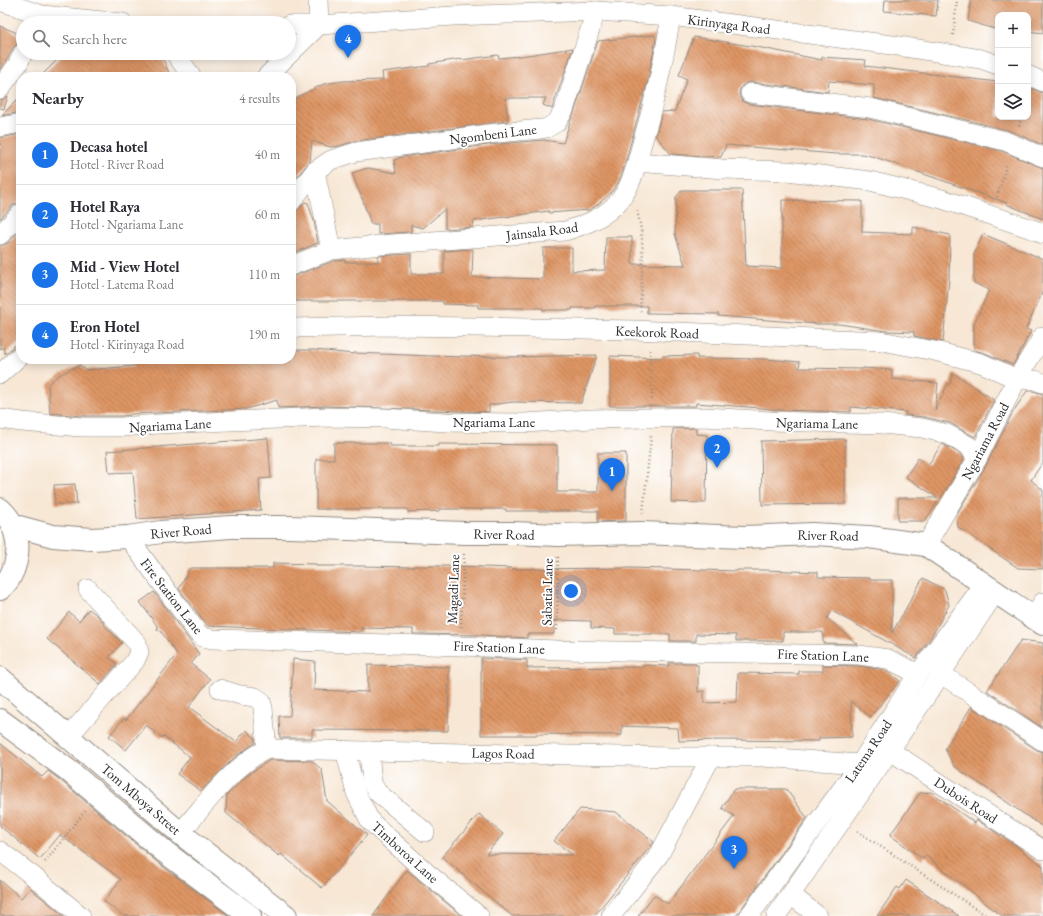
<!DOCTYPE html>
<html lang="en">
<head>
<meta charset="utf-8">
<style>
  body { margin:0; font-family:"EB Garamond",serif; background:#f7f7f7; color:#2b2b33 }
  .controls { position:absolute; right:12px; top:12px; display:grid; overflow:hidden; border-radius:8px; box-shadow:0 2px 10px #0003 }
  .controls button { width:36px; height:36px; display:grid; place-items:center; padding:0; border:0; border-bottom:1px solid #e1e1e2; background:#fff; color:#2b2b33; font:20px sans-serif }
  .you { position:absolute; left:571px; top:591px; width:14px; height:14px; margin:-10px; border:3px solid #fff; border-radius:50%; background:#1a73e8; box-shadow:0 0 0 6px #1a73e833 }
  .badge { display:grid; place-items:center; width:26px; height:26px; border-radius:50%; background:#1a73e8; color:#fff; font-size:13px; font-weight:700 }
  .pin { position:absolute; translate:-50% -33px; filter:drop-shadow(0 1px 2px #0008) }
  .pin::after { content:''; position:absolute; top:21px; width:14px; height:12px; background:inherit; clip-path:polygon(0 0,100% 0,50% 100%) }
  .list { margin:0; padding:0; list-style:none }
  h2 { display:flex; justify-content:space-between; align-items:center; height:52px; margin:0; padding:0 16px; font-size:17px }
  h2 small { font-size:13px; font-weight:400; color:#7c7c81 }
  .list li { display:grid; grid-template-columns:26px 1fr auto; gap:12px; align-items:center; box-sizing:border-box; height:60px; padding:0 16px; border-top:1px solid #e1e1e2 }
  .list b { display:block; font-size:15px; white-space:nowrap }
  .list p { margin:0; font-size:13px; white-space:nowrap; color:#7c7c81 }
  .list em { font-size:13px; font-style:normal; color:#7c7c81 }
  .icon { flex:none; width:22px; height:22px; fill:none; stroke:currentColor; stroke-width:2; stroke-linecap:round; stroke-linejoin:round }
  .map { position:relative; flex:none; width:1043px; height:916px; overflow:hidden }
  .search { position:absolute; background:#fff; box-shadow:0 2px 10px #0003; left:16px; top:16px; width:280px; height:44px; display:flex; align-items:center; gap:10px; box-sizing:border-box; padding:0 14px; border-radius:22px; color:#7c7c81; font-size:15px }
  .panel { position:absolute; background:#fff; box-shadow:0 2px 10px #0003; left:16px; top:72px; width:280px; height:292px; border-radius:16px }
  .map>svg:first-child { display:block }
  .building { fill:url(#building-back-hatch) }
  .lines { fill:none; stroke-linecap:round; stroke-linejoin:round }
  .minor-casing { stroke:#918980; stroke-width:20 }
  .major-casing { stroke:#918980; stroke-width:24 }
  .highway-casing { stroke:#918980; stroke-width:24 }
  .path { stroke:#918980; stroke-width:2.5; stroke-dasharray:1 3; stroke-linecap:butt }
  .minor { stroke:#fff; stroke-width:19 }
  .major { stroke:#fff; stroke-width:22 }
  .highway { stroke:#fff; stroke-width:22 }
  .labels { text-anchor:middle; dominant-baseline:central; stroke-width:4; stroke-linejoin:round; paint-order:stroke }
  .street-label { font-size:14px; fill:#2b2b2b; stroke:#fff }
</style>
</head>
<body>
<div class="map">
<svg width="1043" height="916" viewBox="0 0 1043 916">
  <defs>
    <pattern id="building-back-hatch" width="6" height="6" patternUnits="userSpaceOnUse"><rect width="6" height="6" fill="#de9565"/><path d="M-1 5l2 2M0 0l6 6M5-1l2 2" fill="none" stroke="#b47a53"/></pattern>
  </defs>
  <rect width="100%" height="100%" fill="#fff"/>
  <filter id="ink" filterUnits="userSpaceOnUse"><feTurbulence type="fractalNoise" baseFrequency=".025" numOctaves="2"/><feDisplacementMap in="SourceGraphic" scale="8" xChannelSelector="R" yChannelSelector="G"/><feConvolveMatrix kernelMatrix="1 2 1 2 8 2 1 2 1" color-interpolation-filters="sRGB"/></filter>
  <filter id="wash" filterUnits="userSpaceOnUse"><feTurbulence type="fractalNoise" baseFrequency=".012" numOctaves="4" result="noise"/><feDisplacementMap in="SourceGraphic" scale="16" xChannelSelector="R" yChannelSelector="G"/><feGaussianBlur stdDeviation="0.9" result="paint"/><feColorMatrix in="noise" values="0 0 0 0 0 0 0 0 0 0 0 0 0 0 0 0 0 1.4 0 .05"/><feComposite in="paint" operator="in"/></filter>
  <g filter="url(#wash)">
    <rect width="100%" height="100%" fill="#f7e7d4"/>
    <g id="blocks">
      <!-- building -->
      <g class="building">
        <path d="M885,0H938L936,16L884,11Z"/>
        <path d="M971,0H1043V33L1028,31V15H998V30L968,21Z"/>
        <path d="M0,26L15,32L22,42L17,44L13,48L8,58L0,70Z"/>
        <path d="M654,35L656,39L648,80L623,171L618,183L611,193L596,206L589,210L549,213V211L474,221L473,227L445,229V209L423,228L411,225V232L378,234V224H371L363,201L352,173L368,168L396,173L394,160L402,157L488,145L544,140L563,143L570,122L574,113L598,41Z"/>
        <path d="M694,37L757,47L822,60V57L866,60L865,66L998,82V117H1028V87L1043,93V145L1008,130L874,98V85L829,81L828,92L751,82L746,83L742,86L739,92L740,97L743,102L749,104L868,119L1002,151L1043,168V219L1006,204L1007,203L875,157L862,154H836L726,145L721,157L671,154L656,136L662,112L675,111L687,79L679,75Z"/>
        <path d="M573,48L552,109L543,105L546,98H505L508,121L355,141L339,146L330,147L312,141L310,161L291,184V100L305,93L324,84L343,81L383,80L382,72L429,66V64L460,59L461,60L498,55L499,58L521,56Z"/>
        <path d="M64,53H160L171,77H40Z"/>
        <path d="M8,96L4,109L0,108V100L4,99Z"/>
        <path d="M21,96V112L1,116Z"/>
        <path d="M21,134V202L13,205L0,219V138Z"/>
        <path d="M682,190H742L746,266L782,268V200L862,201V232L913,234V227L950,235L949,279L943,342L914,336V332L886,331L839,324H818L718,316L719,314L647,313V306H595V308H572V310H543V308H478V305L443,304V301H291V277L334,261L345,260V262H378V256L393,255L411,254V274H444V251L473,249L472,277L543,279V248H572V271L605,270L606,237H632V264L685,265L675,234L676,197Z"/>
        <path d="M305,202L308,203L314,221L318,243L291,254V213L296,212L299,209Z"/>
        <path d="M21,229V340L5,354L3,347L0,349V246L8,243Z"/>
        <path d="M983,234L1043,259V291L1026,329L1031,331L1013,365L985,353L974,350V324L989,290L974,283V255Z"/>
        <path d="M291,350H315L354,354V353L460,357V356L507,357L597,355L581,403L513,402L489,405V412L326,406L278,408L277,400L246,409L131,414L130,415L122,416H81L50,413L48,384L59,375L80,365L86,370L134,366L132,359H291Z"/>
        <path d="M697,355V358L766,359L800,362L799,368L863,369V368L892,370V379L938,383L935,411L948,384H950L953,373L994,400L975,437L950,423L924,417L905,415L906,412L851,407V412L779,410L761,408L696,403V406H610V356L662,358V356Z"/>
        <path d="M1027,391H1033L1043,394V462L1031,480L1043,490V569L1018,568L958,527L956,515L987,464L1013,412Z"/>
        <path d="M696,428V434L707,435L706,503L671,502L673,429Z"/>
        <path d="M268,438L271,478L259,479L261,510L137,519L133,472L109,473L107,451Z"/>
        <path d="M845,439V504L762,505L761,441Z"/>
        <path d="M334,443H390L391,446H439V444L557,445V492H598V453H626V521L598,522V511H506V509H440V511L408,512V509H316V459H334Z"/>
        <path d="M942,444L961,454L964,459L943,494L925,521H898V498H938L906,477L918,458L928,465Z"/>
        <path d="M75,484L77,504H55L54,485Z"/>
        <path d="M273,563L316,564V566H360L414,567V566H455L512,568V569L631,568L737,571V570H764L818,572V577L870,578V580H892V633L923,578L945,590L949,605L930,639L916,658L832,611L827,618L857,644L823,643V632H783V641H736V635L696,634V641H670V634H615V629L591,628V621L554,620V634H527V638L481,635L413,634V629L361,628V632L208,626L179,589L190,568H273Z"/>
        <path d="M154,592L199,654L191,664L210,679L189,707L236,742L246,730L255,738V743L235,757L201,791L177,774L190,757L163,736L162,738L146,725L126,750L109,736L124,718L126,720L177,654L160,630H157L158,627L140,602Z"/>
        <path d="M89,609L98,616L104,623L103,624L122,643L109,657L117,664L100,684L47,639L69,612L79,621Z"/>
        <path d="M1021,640L1043,643V728L987,691Z"/>
        <path d="M481,658L527,660V668L643,667V665L669,666V663H695V665H698V692L704,691V703L737,702L738,673L799,674V671H823V665L858,666L885,670L900,681L870,717L851,701L852,737L819,738V741L720,740L679,741L678,728L622,726V735L536,734V735H481Z"/>
        <path d="M293,659L315,661L314,690L368,692V665L449,667L448,731L312,730V738H280L279,716H290Z"/>
        <path d="M971,707L1037,750L1043,752V827L954,766L945,749Z"/>
        <path d="M0,743L42,777L48,771L60,780L157,862L229,916H123L104,901L121,879L60,835L40,859L0,826Z"/>
        <path d="M270,760L312,761L322,770L327,801L367,835L322,888L281,854L279,856L226,813L227,795L249,774Z"/>
        <path d="M734,789H786L807,818L736,916H638L654,895L668,904L734,816L722,808Z"/>
        <path d="M931,792L975,823L977,820L1009,841L1043,866V916H1002L925,855L923,859L890,835L920,793Z"/>
        <path d="M580,809L616,812L654,842L594,916H512L442,857L479,814L503,834L486,854L573,855L554,841Z"/>
        <path d="M407,870L420,881L462,916H373Z"/>
        <path d="M0,880L21,898L30,888L64,916H0Z"/>
        <path d="M906,880L959,916H877L897,887L900,889Z"/>
      </g>
    </g>
  </g>
  <g filter="url(#ink)">
    <use href="#blocks" fill-opacity="0" stroke="#918980" stroke-width="1"/>
    <g class="lines">
      <defs>
        <g id="minor">
          <path d="M318,0L319,25"/>
          <path d="M0,1L42,15L123,23"/>
          <path d="M289,25H319L453,16L596,11L671,16L892,45L981,59L998,65"/>
          <path d="M175,53L192,77"/>
          <path d="M1028,75L1043,82"/>
          <path d="M266,77L319,25"/>
          <path d="M0,89L18,64L23,53"/>
          <path d="M750,93L870,108L1005,141L1043,157"/>
          <path d="M0,127L21,123"/>
          <path d="M637,162L723,169L787,171L870,181L942,199L1035,230L1043,234"/>
          <path d="M315,171L331,250"/>
          <path d="M291,202L315,171L331,160L356,152L424,143L487,134L541,129L547,128L557,122L564,110L596,11"/>
          <path d="M0,235L21,213"/>
          <path d="M291,266L331,250L392,244L565,231C585,225 606,217 620,200C632,185 636,166 641,147C654,104 664,61 671,16"/>
          <path d="M291,328L387,326L476,327L634,330L881,341L935,351L981,363L1017,379L1035,380L1043,383"/>
          <path d="M0,374L21,355"/>
          <path d="M0,419L22,422L81,427H122L158,424L326,417L384,418L446,422L524,423L592,419L705,417L771,421L882,424L922,428L947,434L969,446L977,459"/>
          <path d="M128,537L197,632L203,637L212,639L461,646L557,650L859,655L888,659L918,674"/>
          <path d="M926,545L977,459L1017,379L1043,336"/>
          <path d="M1034,618L1043,602"/>
          <path d="M941,674L1043,741"/>
          <path d="M220,689L240,695L255,697L261,701L263,708L267,749"/>
          <path d="M68,737L135,661L139,652L137,643L88,589"/>
          <path d="M345,750L356,793L370,821L427,873L479,916"/>
          <path d="M889,750L1043,850"/>
          <path d="M369,751L372,783L377,792L425,832"/>
          <path d="M180,833C206,804 232,766 267,749L673,757H763L860,764"/>
          <path d="M0,851L33,876L81,916"/>
          <path d="M791,895L818,916"/>
          <path d="M611,916L659,855L711,757"/>
          <path d="M749,916L860,764L918,674L984,584"/>
          <path d="M776,916L882,762L995,593"/>
        </g>
        <g id="major">
          <path d="M12,525L53,536L92,539L128,537L161,532L231,527H290L464,533H514L558,535L641,533L744,537L812,534L869,537L926,545L1043,624"/>
          <path d="M0,678L180,833L286,916"/>
          <path d="M0,720L68,770L165,852L250,916"/>
        </g>
        <path id="highway" d="M0,509C20,527 22,554 10,577C8,582 3,585 0,589"/>
      </defs>
      <!-- minor casing -->
      <use href="#minor" class="minor-casing"/>
      <!-- major casing -->
      <use href="#major" class="major-casing"/>
      <!-- highway casing -->
      <use href="#highway" class="highway-casing"/>
      <!-- path -->
      <g class="path">
        <path d="M953,35L957,0"/>
        <path d="M1019,126L1022,117"/>
        <path d="M997,197L1007,163"/>
        <path d="M637,211C646,242 642,276 640,308L641,311"/>
        <path d="M650,350L652,399"/>
        <path d="M643,513L651,436"/>
        <path d="M461,627L464,554"/>
        <path d="M557,630L558,555"/>
        <path d="M857,831L987,916"/>
        <path d="M45,862L85,811"/>
      </g>
      <!-- minor -->
      <use href="#minor" class="minor"/>
      <!-- major -->
      <use href="#major" class="major"/>
      <!-- highway -->
      <use href="#highway" class="highway"/>
    </g>
  </g>
  <g class="labels">
    <!-- street labels -->
    <g class="street-label">
      <text transform="translate(729 24) rotate(7)">Kirinyaga Road</text>
      <text transform="translate(493 134) rotate(-7)">Ngombeni Lane</text>
      <text transform="translate(542 231) rotate(-7)">Jainsala Road</text>
      <text transform="translate(657 332) rotate(2)">Keekorok Road</text>
      <text x="494" y="422">Ngariama Lane</text>
      <text transform="translate(817 423) rotate(1)">Ngariama Lane</text>
      <text transform="translate(170 425) rotate(-3)">Ngariama Lane</text>
      <text transform="translate(985 441) rotate(-62)">Ngariama Road</text>
      <text transform="translate(181 531) rotate(-5)">River Road</text>
      <text transform="translate(504 534) rotate(1)">River Road</text>
      <text transform="translate(828 535) rotate(1)">River Road</text>
      <text transform="translate(453 589) rotate(-88)">Magadi Lane</text>
      <text transform="translate(547 592) rotate(-89)">Sabatia Lane</text>
      <text transform="translate(172 596) rotate(52)">Fire Station Lane</text>
      <text transform="translate(499 647) rotate(2)">Fire Station Lane</text>
      <text transform="translate(823 655) rotate(2)">Fire Station Lane</text>
      <text transform="translate(868 751) rotate(-56)">Latema Road</text>
      <text transform="translate(503 753) rotate(1)">Lagos Road</text>
      <text transform="translate(141 799) rotate(41)">Tom Mboya Street</text>
      <text transform="translate(966 800) rotate(33)">Dubois Road</text>
      <text transform="translate(405 852) rotate(42)">Timboroa Lane</text>
    </g>
  </g>
</svg>
<div class="controls">
<button>+</button>
<button>−</button>
<button><svg class="icon" aria-label="layers" viewBox="0 0 24 24"><path d="M12 4l9 5-9 5-9-5zM3 14l9 5 9-5"/></svg></button>
</div>
<div class="you"></div>
<div class="pin badge" style="left:612px;top:491px">1</div>
<div class="pin badge" style="left:717px;top:468px">2</div>
<div class="pin badge" style="left:734px;top:869px">3</div>
<div class="pin badge" style="left:348px;top:58px">4</div>
<div class="search"><svg class="icon" aria-label="search" viewBox="0 0 24 24"><circle cx="10" cy="10" r="6"/><path d="M15 15l6 6"/></svg>Search here</div>
<section class="panel">
<h2>Nearby<small>4 results</small></h2>
<ul class="list">
<li><span class="badge">1</span><div><b>Decasa hotel</b><p>Hotel · River Road</p></div><em>40 m</em></li>
<li><span class="badge">2</span><div><b>Hotel Raya</b><p>Hotel · Ngariama Lane</p></div><em>60 m</em></li>
<li><span class="badge">3</span><div><b>Mid - View Hotel</b><p>Hotel · Latema Road</p></div><em>110 m</em></li>
<li><span class="badge">4</span><div><b>Eron Hotel</b><p>Hotel · Kirinyaga Road</p></div><em>190 m</em></li>
</ul>
</section>
</div>
</body>
</html>
